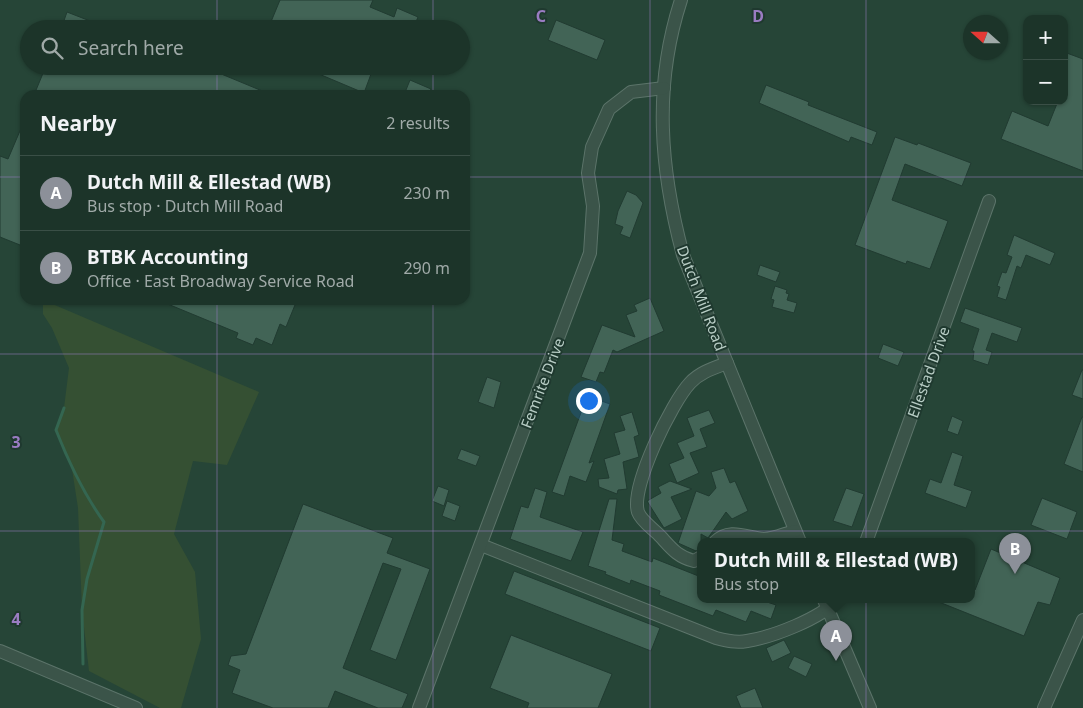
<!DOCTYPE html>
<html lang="en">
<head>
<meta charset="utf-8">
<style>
  body { margin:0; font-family:"Noto Sans",sans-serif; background:#253c31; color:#f1f3f6 }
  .controls { position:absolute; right:15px; top:15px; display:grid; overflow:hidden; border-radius:10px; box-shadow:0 1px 4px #0004 }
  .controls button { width:45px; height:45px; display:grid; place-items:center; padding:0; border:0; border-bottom:1px solid #3a4f46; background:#1c3429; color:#f1f3f6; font:25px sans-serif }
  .compass { position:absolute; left:963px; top:15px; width:45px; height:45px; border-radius:50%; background:#1c3429; box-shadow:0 1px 4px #0004; rotate:291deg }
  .you { position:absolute; left:588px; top:400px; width:18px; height:18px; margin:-12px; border:4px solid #fff; border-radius:50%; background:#1a73e8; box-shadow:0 0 0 8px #1a73e833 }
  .badge { display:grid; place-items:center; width:32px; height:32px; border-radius:50%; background:#8c9099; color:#fff; font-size:16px; font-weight:700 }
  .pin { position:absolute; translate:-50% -41px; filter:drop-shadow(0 1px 2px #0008) }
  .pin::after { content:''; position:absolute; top:26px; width:18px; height:15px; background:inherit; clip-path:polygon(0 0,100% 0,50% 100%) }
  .popup { position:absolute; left:697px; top:538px; width:278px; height:65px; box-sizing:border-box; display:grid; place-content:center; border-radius:10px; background:#1c3429; filter:drop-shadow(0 1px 4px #0005); font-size:16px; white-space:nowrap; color:#a0aaa8 }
  .popup b { font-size:19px; color:#f1f3f6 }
  .popup::after { content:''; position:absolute; left:50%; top:100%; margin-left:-10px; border:10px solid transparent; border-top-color:#1c3429 }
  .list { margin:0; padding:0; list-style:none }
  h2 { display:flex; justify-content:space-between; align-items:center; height:65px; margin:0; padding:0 20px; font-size:21px }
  h2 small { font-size:16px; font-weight:400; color:#a0aaa8 }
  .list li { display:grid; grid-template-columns:32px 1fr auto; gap:15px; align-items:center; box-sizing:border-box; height:75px; padding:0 20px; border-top:1px solid #3a4f46 }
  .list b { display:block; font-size:19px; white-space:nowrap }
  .list p { margin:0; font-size:16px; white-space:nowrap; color:#a0aaa8 }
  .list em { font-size:16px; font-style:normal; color:#a0aaa8 }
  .icon { flex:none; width:28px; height:28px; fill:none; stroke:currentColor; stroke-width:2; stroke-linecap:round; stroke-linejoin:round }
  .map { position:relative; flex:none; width:1083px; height:708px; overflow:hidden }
  .search { position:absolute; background:#1c3429; box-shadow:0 1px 4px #0004; left:20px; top:20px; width:450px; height:55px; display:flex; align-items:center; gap:12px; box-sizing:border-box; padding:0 18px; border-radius:28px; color:#a0aaa8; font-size:19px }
  .panel { position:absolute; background:#1c3429; box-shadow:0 1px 4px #0004; left:20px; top:90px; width:450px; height:215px; border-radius:15px }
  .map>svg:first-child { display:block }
  .green { fill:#355033 }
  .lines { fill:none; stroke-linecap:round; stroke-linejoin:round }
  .stream { stroke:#346651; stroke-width:3 }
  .building { fill:#426456; stroke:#213b31 }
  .minor-casing { stroke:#5c746a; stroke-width:14 }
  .minor { stroke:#3b5449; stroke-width:12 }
  .grid { fill:none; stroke:#9a7cc2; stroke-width:1; stroke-opacity:0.55 }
  .labels { text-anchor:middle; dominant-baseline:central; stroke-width:4; stroke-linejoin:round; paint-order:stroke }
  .street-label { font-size:15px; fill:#b8cdc5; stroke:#1f392f }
  .grid-label { font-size:16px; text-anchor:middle; font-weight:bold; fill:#9a7cc2; stroke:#1f392f; stroke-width:4; stroke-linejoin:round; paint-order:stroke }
</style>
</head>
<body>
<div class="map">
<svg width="1083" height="708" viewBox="0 0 1083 708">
  <rect width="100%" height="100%" fill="#264537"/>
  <!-- green -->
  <path class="green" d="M43,300L259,392L227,465L193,461L174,534L195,572L201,639L181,708H160L89,671L82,610L78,508L72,469L56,430L64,408L69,368L52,328L43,314Z"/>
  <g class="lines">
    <!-- stream -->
    <path class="stream" d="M64,408L56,430C69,463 83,493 104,522L87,579L82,610L83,664"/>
  </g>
  <!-- building -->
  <g class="building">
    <path d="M280,0H373L370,7L394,17L397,8L418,17L413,29H268Z"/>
    <path d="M67,12L108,28V29H61Z"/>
    <path d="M556,20L605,40L597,60L548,40Z"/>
    <path d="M1064,52L1083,59V171L1001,139L1012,111L1048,126L1058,101H1064Z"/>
    <path d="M46,66H202L272,95H34Z"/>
    <path d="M300,66H374L364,93Z"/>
    <path d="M410,80L431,89L428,95H404Z"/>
    <path d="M766,85L809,102L808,105L877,132L872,145L851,137L849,142L759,103Z"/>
    <path d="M25,119V247L0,237V156L8,159Z"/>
    <path d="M895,137L917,145L918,143L971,163L962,186L905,164L892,200L948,221L930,269L907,261L906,264L855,245Z"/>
    <path d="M627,191L636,195L643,203L630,238L620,234L623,227L615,224L618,211Z"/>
    <path d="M1014,235L1055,253L1050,265L1026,255L1021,268L1017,266L1006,300L997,297L1000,287L997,286L1002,272L1006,273L1012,257L1007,255Z"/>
    <path d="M760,265L780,272L776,282L757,275Z"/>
    <path d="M775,286L787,290L786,293L789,294L787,300L797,303L794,313L772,307L774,300L771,299Z"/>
    <path d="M650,298L664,331L617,352L613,350L604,373L600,372L596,382L581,377L602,325L635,337L626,315L637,311L634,305Z"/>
    <path d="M158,300H297L286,327L280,324L272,345L256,338L253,345L236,338L238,333Z"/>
    <path d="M965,308L1022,328L1017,342L992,333L986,350L992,352L988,365L973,360L974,351H972L979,329L960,322Z"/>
    <path d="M883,344L904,352L898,366L878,358Z"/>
    <path d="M1082,370H1083V399L1072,395Z"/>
    <path d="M487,377L501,382L494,408L478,402Z"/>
    <path d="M587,396L610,404L589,463L594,461L586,482L570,476L564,496L552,492Z"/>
    <path d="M709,410L715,423L700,429L707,447L690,453L699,473L677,483L669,464L684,458L677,443L694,436L687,418Z"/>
    <path d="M632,412L639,435L634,437L639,457L623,462L627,489L618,490L617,494L599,487L598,479L609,478L604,459L620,454L614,433L625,430L620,416Z"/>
    <path d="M952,416L963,421L958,435L947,431Z"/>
    <path d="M1082,417H1083V472L1064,464Z"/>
    <path d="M461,449L480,456L476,466L457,459Z"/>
    <path d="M952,452L963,456L954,485L972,491L966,508L925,493L930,479L941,483Z"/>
    <path d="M724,468L730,483L735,481L748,511L732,519L726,512L708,538L701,534V549L696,551L678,543L696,491L709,496L716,488L711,472Z"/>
    <path d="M670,481L692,489L671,497L682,519L664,528L647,501L661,493L658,487Z"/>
    <path d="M438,486L449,490L444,506L432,501Z"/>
    <path d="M535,488L547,492L540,517L583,532L571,561L510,539L521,506L528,508Z"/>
    <path d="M846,488L864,494L852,527L833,521Z"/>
    <path d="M1042,498L1077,512L1067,539L1031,525Z"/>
    <path d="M609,499H617L612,540L624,544L622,551L652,562L653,558L701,577V600H761L776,605L771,619L751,611L746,622L716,610L713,616L659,595L660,591L631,580L630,584L605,574L606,572L588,566Z"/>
    <path d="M447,501L460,506L455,521L442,516Z"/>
    <path d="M303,504L393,538L387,553L430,569L396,660L370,650L401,569L383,563L343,668L408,694L402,708H378L335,691L328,708H273L232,693L240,670L228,665L231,656L246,654Z"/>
    <path d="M991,549L1060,578L1050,605L1038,602L1024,636L934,600H971V588L975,590Z"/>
    <path d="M514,571L660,628L651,651L505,594Z"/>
    <path d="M511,635L612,674L598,708H527L529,703L490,688Z"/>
    <path d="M784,640L791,653L772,662L766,648Z"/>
    <path d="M794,656L812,664L806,677L788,668Z"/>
    <path d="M755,688L763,708H741L736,696Z"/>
  </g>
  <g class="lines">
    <defs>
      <g id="minor">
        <path d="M681,0C653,86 660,169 683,255L800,542"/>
        <path d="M715,542C730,527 747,538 764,539C774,539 786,533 795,531"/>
        <path d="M866,542L989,201"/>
        <path d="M481,545L716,638C727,641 736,643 747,641C772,637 820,619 837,600"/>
        <path d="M701,557L694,561C678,557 672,549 661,537C655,530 641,521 638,512C630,487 672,402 690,383C700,372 714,368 727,363"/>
        <path d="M824,600L870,708"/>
        <path d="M0,651L136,708"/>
        <path d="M419,708L590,253L593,206L588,173L592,147L601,127L609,109L631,92L664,88"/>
        <path d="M1044,708L1083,620"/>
      </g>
    </defs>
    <!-- minor casing -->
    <use href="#minor" class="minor-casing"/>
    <!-- minor -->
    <use href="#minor" class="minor"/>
  </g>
  <!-- grid -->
  <path class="grid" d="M217,0V29M433,0V29M650,0V708M866,0V708M217,66V95M433,66V95M0,177H25M465,177H1083M217,300V708M433,300V708M0,354H1083M0,531H1083"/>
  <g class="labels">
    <!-- street labels -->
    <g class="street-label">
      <text transform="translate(702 298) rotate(69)">Dutch Mill Road</text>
      <text transform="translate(928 372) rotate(-70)">Ellestad Drive</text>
      <text transform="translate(542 383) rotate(-69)">Femrite Drive</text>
    </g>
  </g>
  <g class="grid-label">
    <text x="541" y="22">C</text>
    <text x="758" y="22">D</text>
    <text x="16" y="448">3</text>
    <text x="16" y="625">4</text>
  </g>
</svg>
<div class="controls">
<button>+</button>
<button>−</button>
</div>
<svg class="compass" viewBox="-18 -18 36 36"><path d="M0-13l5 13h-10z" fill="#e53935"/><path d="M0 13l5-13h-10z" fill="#a0aaa8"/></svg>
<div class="you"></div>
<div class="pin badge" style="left:836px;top:661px">A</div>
<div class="popup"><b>Dutch Mill &amp; Ellestad (WB)</b>Bus stop</div>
<div class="pin badge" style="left:1015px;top:574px">B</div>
<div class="search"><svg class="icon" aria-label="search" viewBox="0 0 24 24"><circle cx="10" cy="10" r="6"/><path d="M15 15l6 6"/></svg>Search here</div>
<section class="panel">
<h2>Nearby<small>2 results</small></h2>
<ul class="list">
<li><span class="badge">A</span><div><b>Dutch Mill &amp; Ellestad (WB)</b><p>Bus stop · Dutch Mill Road</p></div><em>230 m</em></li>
<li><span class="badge">B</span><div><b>BTBK Accounting</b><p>Office · East Broadway Service Road</p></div><em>290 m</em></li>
</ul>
</section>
</div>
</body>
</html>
